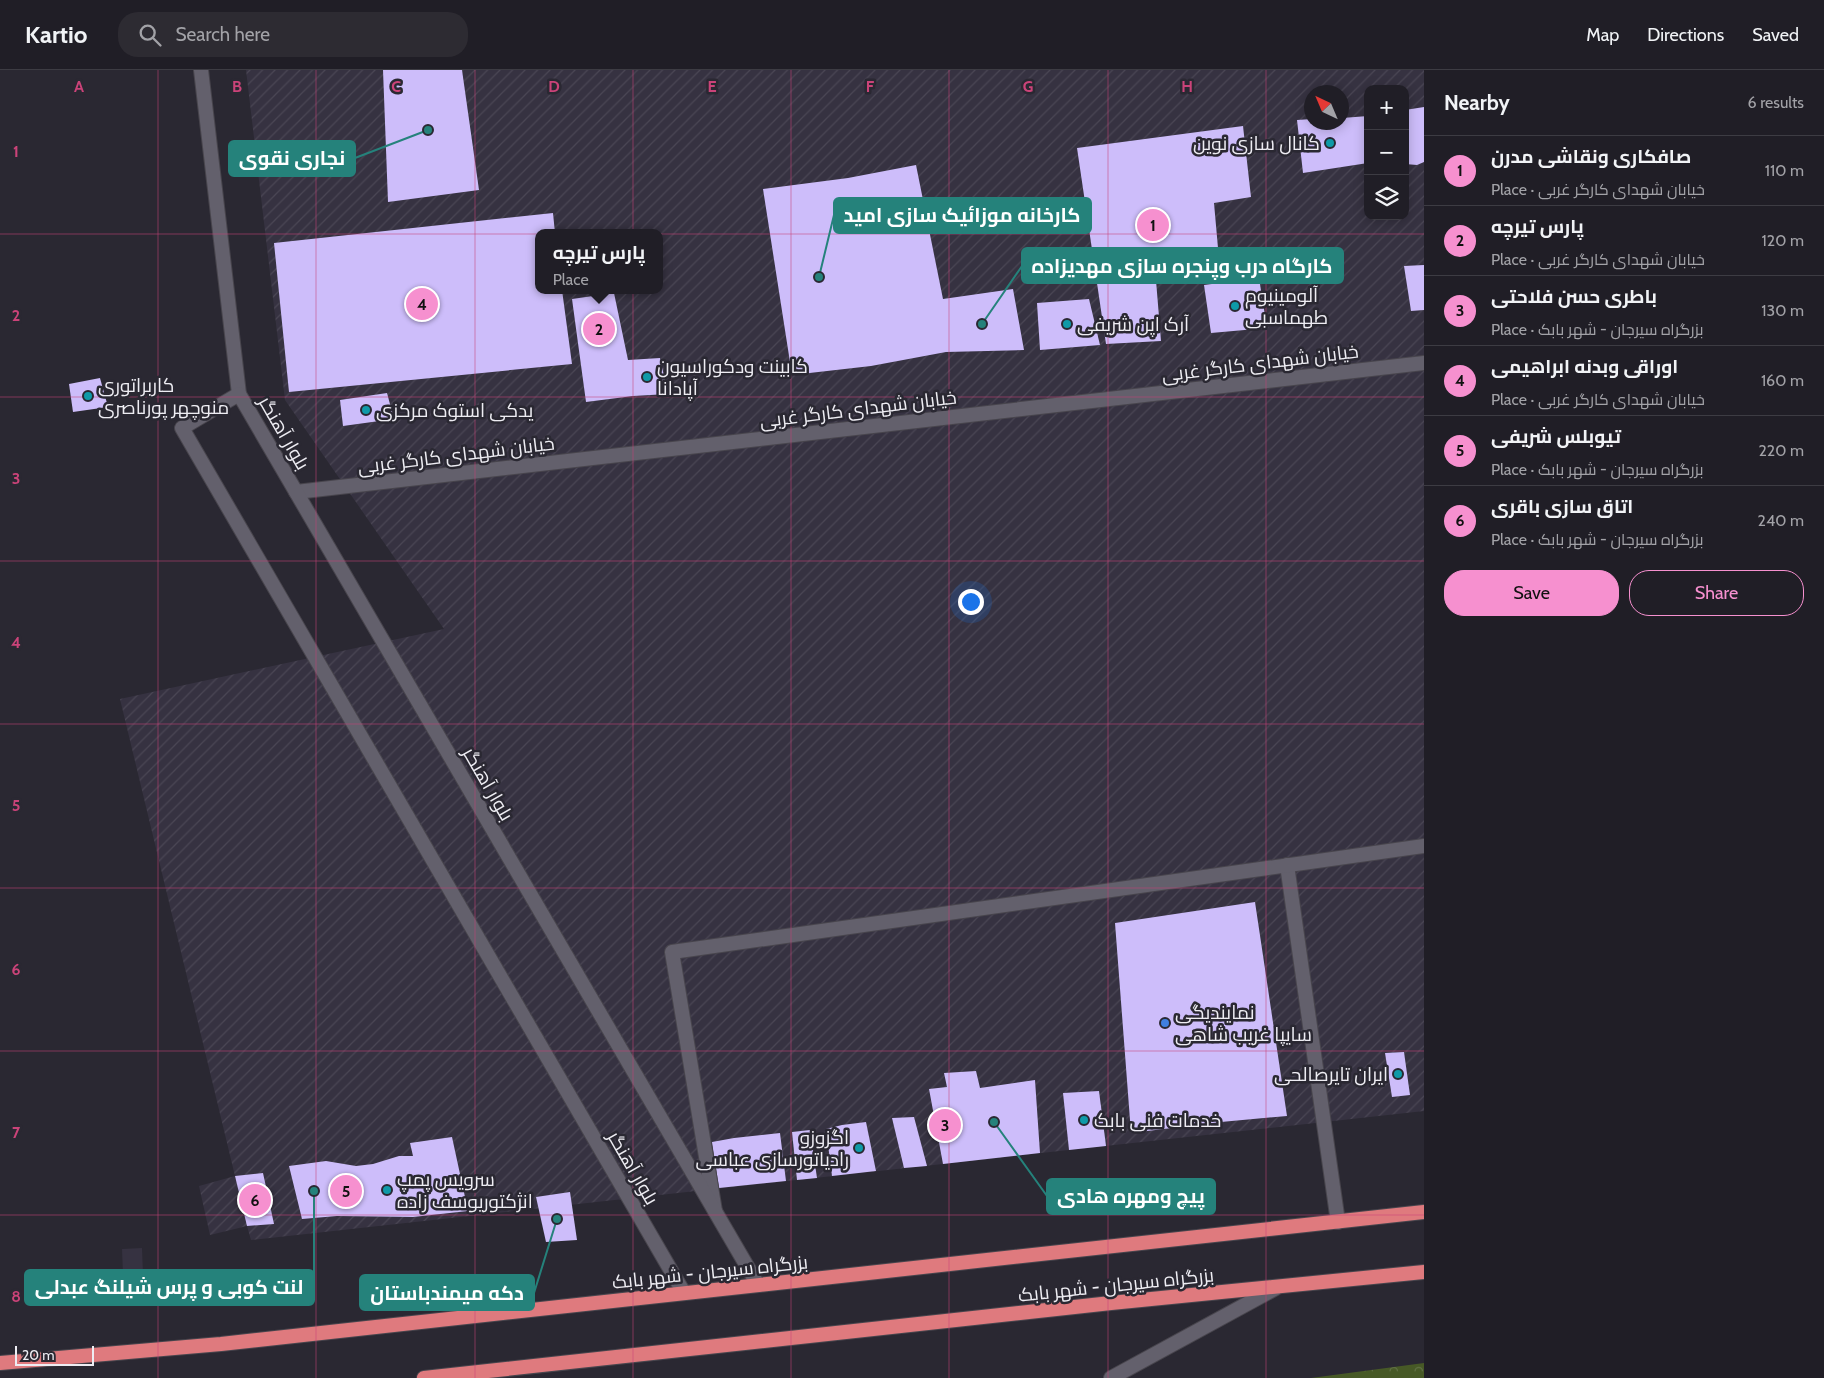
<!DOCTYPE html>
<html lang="en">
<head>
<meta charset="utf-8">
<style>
  body { margin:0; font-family:Cabin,Cairo,sans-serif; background:#2d2b32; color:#f1f3f6 }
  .controls { position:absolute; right:15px; top:15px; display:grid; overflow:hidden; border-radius:10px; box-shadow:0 2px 12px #0003 }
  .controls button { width:45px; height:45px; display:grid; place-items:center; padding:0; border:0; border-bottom:1px solid #3d3c43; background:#201e26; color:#f1f3f6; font:25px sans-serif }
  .compass { position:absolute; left:1304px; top:15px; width:45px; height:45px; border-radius:50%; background:#201e26; box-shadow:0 2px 12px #0003; rotate:316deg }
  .scale { position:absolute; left:15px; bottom:12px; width:79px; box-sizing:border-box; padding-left:5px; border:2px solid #eeedf3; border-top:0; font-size:14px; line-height:18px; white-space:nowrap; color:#eeedf3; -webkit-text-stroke:4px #2a2832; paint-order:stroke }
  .you { position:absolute; left:970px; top:531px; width:18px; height:18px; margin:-12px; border:4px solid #fff; border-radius:50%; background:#1a73e8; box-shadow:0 0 0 8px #1a73e833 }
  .badge { display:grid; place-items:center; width:32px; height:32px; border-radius:50%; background:#f690cf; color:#111; font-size:16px; font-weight:700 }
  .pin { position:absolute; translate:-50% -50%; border:2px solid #fff; box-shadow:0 1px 5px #0006 }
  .popup { position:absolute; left:535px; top:159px; width:128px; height:65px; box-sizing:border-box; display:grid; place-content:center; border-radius:10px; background:#201e26; filter:drop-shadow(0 1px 4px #0005); font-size:16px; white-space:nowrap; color:#a2a2a7 }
  .popup b { font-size:19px; color:#f1f3f6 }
  .popup::after { content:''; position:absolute; left:50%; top:100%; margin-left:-10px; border:10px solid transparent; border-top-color:#201e26 }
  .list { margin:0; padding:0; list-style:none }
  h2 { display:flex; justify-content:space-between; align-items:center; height:65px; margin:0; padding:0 20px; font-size:21px }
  h2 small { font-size:16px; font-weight:400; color:#a2a2a7 }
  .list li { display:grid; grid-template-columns:32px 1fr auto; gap:15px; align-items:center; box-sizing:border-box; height:70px; padding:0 20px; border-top:1px solid #3d3c43 }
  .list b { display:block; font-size:19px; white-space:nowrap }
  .list p { margin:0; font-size:16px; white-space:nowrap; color:#a2a2a7 }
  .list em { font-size:16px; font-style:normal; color:#a2a2a7 }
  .actions { display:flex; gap:10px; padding:15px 20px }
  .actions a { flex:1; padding:11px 0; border:1px solid #f690cf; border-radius:20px; text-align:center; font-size:18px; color:#f690cf }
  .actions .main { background:#f690cf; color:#111 }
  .icon { flex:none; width:28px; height:28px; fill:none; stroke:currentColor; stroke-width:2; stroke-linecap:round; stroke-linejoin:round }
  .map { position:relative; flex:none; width:1424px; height:1308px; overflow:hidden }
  header { display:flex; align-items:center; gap:30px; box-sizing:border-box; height:70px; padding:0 25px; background:#201e26; border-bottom:1px solid #3d3c43 }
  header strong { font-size:24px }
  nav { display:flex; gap:28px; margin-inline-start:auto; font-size:18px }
  .search { width:350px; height:45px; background:#2d2b32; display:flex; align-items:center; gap:12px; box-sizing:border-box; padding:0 18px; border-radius:20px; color:#a2a2a7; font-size:19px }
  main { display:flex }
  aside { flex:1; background:#201e26 }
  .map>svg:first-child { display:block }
  .built { fill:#363241 }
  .industrial { fill:url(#industrial-furrows); fill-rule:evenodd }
  .forest { fill:url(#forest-crowns) }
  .building { fill:#cdbdfa }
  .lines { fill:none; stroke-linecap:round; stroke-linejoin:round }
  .minor-casing { stroke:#48454d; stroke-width:16 }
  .tertiary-casing { stroke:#48454d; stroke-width:16 }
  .secondary-casing { stroke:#48454d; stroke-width:16 }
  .trunk-casing { stroke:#48454d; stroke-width:16 }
  .minor { stroke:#63606c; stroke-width:14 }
  .tertiary { stroke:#63606c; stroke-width:14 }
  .secondary { stroke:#63606c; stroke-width:14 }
  .trunk { stroke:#df7a7e; stroke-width:14 }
  .grid { fill:none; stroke:#cb4379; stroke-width:1; stroke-opacity:0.55 }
  .culture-dot { fill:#0f9aa8; stroke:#2a2832; stroke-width:2 }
  .shop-dot { fill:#3f7fe0; stroke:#2a2832; stroke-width:2 }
  .labels { text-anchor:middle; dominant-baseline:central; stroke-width:5; stroke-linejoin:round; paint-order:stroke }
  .poi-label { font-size:19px; fill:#eeedf3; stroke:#2a2832; text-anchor:start }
  .street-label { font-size:19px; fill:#eeedf3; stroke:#2a2832 }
  .grid-label { font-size:16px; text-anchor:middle; font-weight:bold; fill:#cb4379; stroke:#2a2832; stroke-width:5; stroke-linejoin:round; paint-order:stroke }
  .leader { fill:none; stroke:#25827b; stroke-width:2 }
  .callout-dot { fill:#25827b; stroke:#2a2832; stroke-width:2 }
  .callout { fill:#25827b; stroke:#25827b; stroke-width:2 }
  .callout-label { font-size:20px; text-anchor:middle; font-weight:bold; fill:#fff }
</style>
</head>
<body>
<header>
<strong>Kartio</strong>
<div class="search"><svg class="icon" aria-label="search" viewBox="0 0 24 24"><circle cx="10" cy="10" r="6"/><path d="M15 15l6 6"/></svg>Search here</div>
<nav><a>Map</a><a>Directions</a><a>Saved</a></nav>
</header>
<main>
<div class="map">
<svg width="1424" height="1308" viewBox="0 0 1424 1308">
  <defs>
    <pattern id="industrial-furrows" width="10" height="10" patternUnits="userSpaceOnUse" patternTransform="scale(1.25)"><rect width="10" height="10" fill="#363241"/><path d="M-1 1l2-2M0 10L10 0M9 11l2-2" fill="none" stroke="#4a4654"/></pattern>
    <pattern id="forest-crowns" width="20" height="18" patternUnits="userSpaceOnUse" patternTransform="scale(1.25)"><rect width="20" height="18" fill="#475926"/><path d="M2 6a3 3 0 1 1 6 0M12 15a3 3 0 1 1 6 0" fill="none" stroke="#627146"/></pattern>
  </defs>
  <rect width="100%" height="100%" fill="#2a2832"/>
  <!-- built -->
  <path class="built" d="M142,1178L143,1204L123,1205L122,1179Z"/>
  <!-- industrial -->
  <path class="industrial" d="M246,0H1424V1041L251,1170L247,1156L210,1165L199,1116L235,1106L120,629L444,559L285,330ZM1368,19H1405V146H1368ZM1312,22H1342V52H1312ZM539,163H659V220H539Z"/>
  <!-- forest -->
  <path class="forest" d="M1424,1293V1308H1311Z"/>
  <!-- building -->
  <g class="building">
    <path d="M383,0H462L479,120L388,132Z"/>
    <path d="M1424,37V92L1417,95L1405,94V40Z"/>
    <path d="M1368,46V93L1303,103L1297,50L1312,49V52H1342V48Z"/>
    <path d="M1243,56L1251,127L1214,133L1218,178L1154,186L1161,271L1106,274L1077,78Z"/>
    <path d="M916,95L943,229L1013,219L1024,280L946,282L871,296L792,305L763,119L848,108Z"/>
    <path d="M553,143L555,163H539V220H562L572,294L289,322L274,173Z"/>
    <path d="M1424,195V240L1411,241L1404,196Z"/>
    <path d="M1259,208L1267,258L1211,263L1204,215Z"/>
    <path d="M614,223L628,290L660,288L668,324L633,326L586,332L572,229Z"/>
    <path d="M1089,229L1100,275L1040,280L1037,233Z"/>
    <path d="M100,308L108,337L73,342L69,314Z"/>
    <path d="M387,323L394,349L343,356L340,330Z"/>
    <path d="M1255,832L1287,1046L1221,1052L1131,1063L1115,853Z"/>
    <path d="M1404,982L1410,1025L1392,1027L1385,983Z"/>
    <path d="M976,1001L980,1018L1035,1010L1040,1083L943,1094L929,1019L947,1017L944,1003Z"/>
    <path d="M1099,1021L1106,1076L1069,1080L1063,1023Z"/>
    <path d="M914,1047L927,1096L904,1098L892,1048Z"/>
    <path d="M866,1052L876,1101L832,1106L826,1059L842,1055Z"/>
    <path d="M810,1060L817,1108L797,1110L792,1062Z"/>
    <path d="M780,1063L786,1111L719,1118L712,1072L734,1068Z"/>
    <path d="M452,1067L468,1141L413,1147L337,1146L302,1149L289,1096L326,1091L356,1096L373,1094L399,1086H413L410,1073Z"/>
    <path d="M263,1103L274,1154L247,1156L235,1106Z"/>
    <path d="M570,1122L577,1170L546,1172L536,1127Z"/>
  </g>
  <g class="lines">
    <defs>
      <g id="minor">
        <path d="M201,0L239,324"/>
        <path d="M296,422L1424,293"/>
        <path d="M1287,795L1338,1152"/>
        <path d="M715,1141L672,882L1424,776"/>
      </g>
      <path id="tertiary" d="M684,1223L182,358L239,324L758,1215"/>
      <path id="secondary" d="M1111,1308L1276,1218"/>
      <g id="trunk">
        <path d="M0,1293L221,1274L1424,1142"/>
        <path d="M424,1308L1111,1233L1424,1202"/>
      </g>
    </defs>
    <!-- minor casing -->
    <use href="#minor" class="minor-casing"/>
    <!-- tertiary casing -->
    <use href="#tertiary" class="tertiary-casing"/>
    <!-- secondary casing -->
    <use href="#secondary" class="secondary-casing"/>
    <!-- trunk casing -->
    <use href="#trunk" class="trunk-casing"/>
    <!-- minor -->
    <use href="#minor" class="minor"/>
    <!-- tertiary -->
    <use href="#tertiary" class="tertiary"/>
    <!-- secondary -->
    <use href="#secondary" class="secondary"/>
    <!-- trunk -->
    <use href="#trunk" class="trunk"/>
  </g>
  <!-- grid -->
  <path class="grid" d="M158,0V1308M316,0V1308M475,0V1308M633,0V1308M791,0V1308M949,0V1308M1108,0V1308M1266,0V1308M0,164H1424M0,327H1424M0,491H1424M0,654H1424M0,818H1424M0,981H1424M0,1145H1424"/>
  <!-- markers -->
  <g class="culture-dot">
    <circle cx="1330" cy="73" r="5"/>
    <circle cx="1235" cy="236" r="5"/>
    <circle cx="1067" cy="254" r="5"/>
    <circle cx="647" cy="307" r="5"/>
    <circle cx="88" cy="326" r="5"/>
    <circle cx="366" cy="340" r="5"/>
    <circle cx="1398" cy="1004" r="5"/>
    <circle cx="1084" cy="1050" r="5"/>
    <circle cx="859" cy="1078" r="5"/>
    <circle cx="387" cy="1120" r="5"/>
  </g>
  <circle class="shop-dot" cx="1165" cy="953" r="5"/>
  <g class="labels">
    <!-- poi labels -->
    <g class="poi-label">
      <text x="1320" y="73" text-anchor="end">کانال سازی نوین</text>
      <text x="1245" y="225">آلومینیوم<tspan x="1245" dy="22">طهماسبی</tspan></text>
      <text x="1077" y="254">آرک اپن شریفی</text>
      <text x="657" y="296">کابینت ودکوراسیون<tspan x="657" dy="22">آپادانا</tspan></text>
      <text x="98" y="315">کاربراتوری<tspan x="98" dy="22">منوچهر پورناصری</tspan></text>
      <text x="376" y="340">یدکی استوک مرکزی</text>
      <text x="1175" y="942">نمایندیگی<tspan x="1175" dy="22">سایپا غریب شاهی</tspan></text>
      <text x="1388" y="1004" text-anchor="end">ایران تایرصالحی</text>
      <text x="1094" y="1050">خدمات فنی بابک</text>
      <text x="849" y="1067" text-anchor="end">اگزوزو<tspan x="849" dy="22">رادیاتورسازی عباسی</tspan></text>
      <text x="397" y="1109">سرویس پمپ<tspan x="397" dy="22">انژکتوریوسف زاده</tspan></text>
    </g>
    <!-- street labels -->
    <g class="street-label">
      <text transform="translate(1260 293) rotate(-7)">خیابان شهدای کارگر غربی</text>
      <text transform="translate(858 339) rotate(-7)">خیابان شهدای کارگر غربی</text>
      <text transform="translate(284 363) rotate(60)">بلوار آهنگر</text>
      <text transform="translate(456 385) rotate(-7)">خیابان شهدای کارگر غربی</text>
      <text transform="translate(488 714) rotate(60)">بلوار آهنگر</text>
      <text transform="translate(633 1098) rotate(60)">بلوار آهنگر</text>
      <text transform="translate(710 1202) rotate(-6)">بزرگراه سیرجان - شهر بابک</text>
      <text transform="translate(1116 1215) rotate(-6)">بزرگراه سیرجان - شهر بابک</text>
    </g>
  </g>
  <g class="grid-label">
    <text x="79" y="22">A</text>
    <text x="237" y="22">B</text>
    <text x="396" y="22">C</text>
    <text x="554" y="22">D</text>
    <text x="712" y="22">E</text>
    <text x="870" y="22">F</text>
    <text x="1028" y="22">G</text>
    <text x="1187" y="22">H</text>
    <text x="16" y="87">1</text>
    <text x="16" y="251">2</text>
    <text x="16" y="414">3</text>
    <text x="16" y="578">4</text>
    <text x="16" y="741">5</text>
    <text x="16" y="905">6</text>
    <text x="16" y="1068">7</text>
    <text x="16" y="1232">8</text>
  </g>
  <!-- callouts -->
  <path class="leader" d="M428 60L355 88M819 207L834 145M982 254L1022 196M994 1052L1047 1126M314 1121L314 1217M557 1149L534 1223"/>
  <g class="callout-dot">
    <circle cx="428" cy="60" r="5"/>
    <circle cx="819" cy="207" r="5"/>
    <circle cx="982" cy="254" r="5"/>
    <circle cx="994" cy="1052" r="5"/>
    <circle cx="314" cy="1121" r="5"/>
    <circle cx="557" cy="1149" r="5"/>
  </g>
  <g class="callout">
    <rect x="229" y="71" width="126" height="35" rx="5"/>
    <rect x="834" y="128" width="257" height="35" rx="5"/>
    <rect x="1022" y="178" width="321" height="35" rx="5"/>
    <rect x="1047" y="1109" width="168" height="35" rx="5"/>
    <rect x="25" y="1200" width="289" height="35" rx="5"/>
    <rect x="360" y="1205" width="174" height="35" rx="5"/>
  </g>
  <g class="callout-label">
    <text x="292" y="95">نجاری نقوی</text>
    <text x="962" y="152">کارخانه موزائیک سازی امید</text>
    <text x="1182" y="203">کارگاه درب وپنجره سازی مهدیزاده</text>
    <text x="1131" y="1133">پیچ ومهره هادی</text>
    <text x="169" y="1224">لنت کوبی و پرس شیلنگ عبدلی</text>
    <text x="447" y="1230">دکه میمندباستان</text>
  </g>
</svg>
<div class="controls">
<button>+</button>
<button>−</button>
<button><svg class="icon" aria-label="layers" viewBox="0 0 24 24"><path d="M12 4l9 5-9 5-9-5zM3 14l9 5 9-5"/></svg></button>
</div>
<svg class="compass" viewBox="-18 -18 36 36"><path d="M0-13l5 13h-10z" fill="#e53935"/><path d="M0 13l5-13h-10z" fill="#a2a2a7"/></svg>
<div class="scale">20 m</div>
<div class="you"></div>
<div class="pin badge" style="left:1153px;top:155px">1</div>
<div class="pin badge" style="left:599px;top:259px">2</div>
<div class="popup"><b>پارس تیرچه</b>Place</div>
<div class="pin badge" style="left:945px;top:1055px">3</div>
<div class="pin badge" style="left:422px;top:234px">4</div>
<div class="pin badge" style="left:346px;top:1121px">5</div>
<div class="pin badge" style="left:255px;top:1130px">6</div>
</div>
<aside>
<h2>Nearby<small>6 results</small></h2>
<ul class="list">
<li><span class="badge">1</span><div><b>صافکاری ونقاشی مدرن</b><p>Place · خیابان شهدای کارگر غربی</p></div><em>110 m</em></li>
<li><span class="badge">2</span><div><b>پارس تیرچه</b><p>Place · خیابان شهدای کارگر غربی</p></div><em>120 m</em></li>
<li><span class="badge">3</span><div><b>باطری حسن فلاحتی</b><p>Place · بزرگراه سیرجان - شهر بابک</p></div><em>130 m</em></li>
<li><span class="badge">4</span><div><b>اوراقی وبدنه ابراهیمی</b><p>Place · خیابان شهدای کارگر غربی</p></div><em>160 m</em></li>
<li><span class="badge">5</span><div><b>تیوبلس شریفی</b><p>Place · بزرگراه سیرجان - شهر بابک</p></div><em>220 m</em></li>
<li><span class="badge">6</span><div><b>اتاق سازی باقری</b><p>Place · بزرگراه سیرجان - شهر بابک</p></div><em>240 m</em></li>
</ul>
<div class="actions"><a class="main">Save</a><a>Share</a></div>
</aside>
</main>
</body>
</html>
